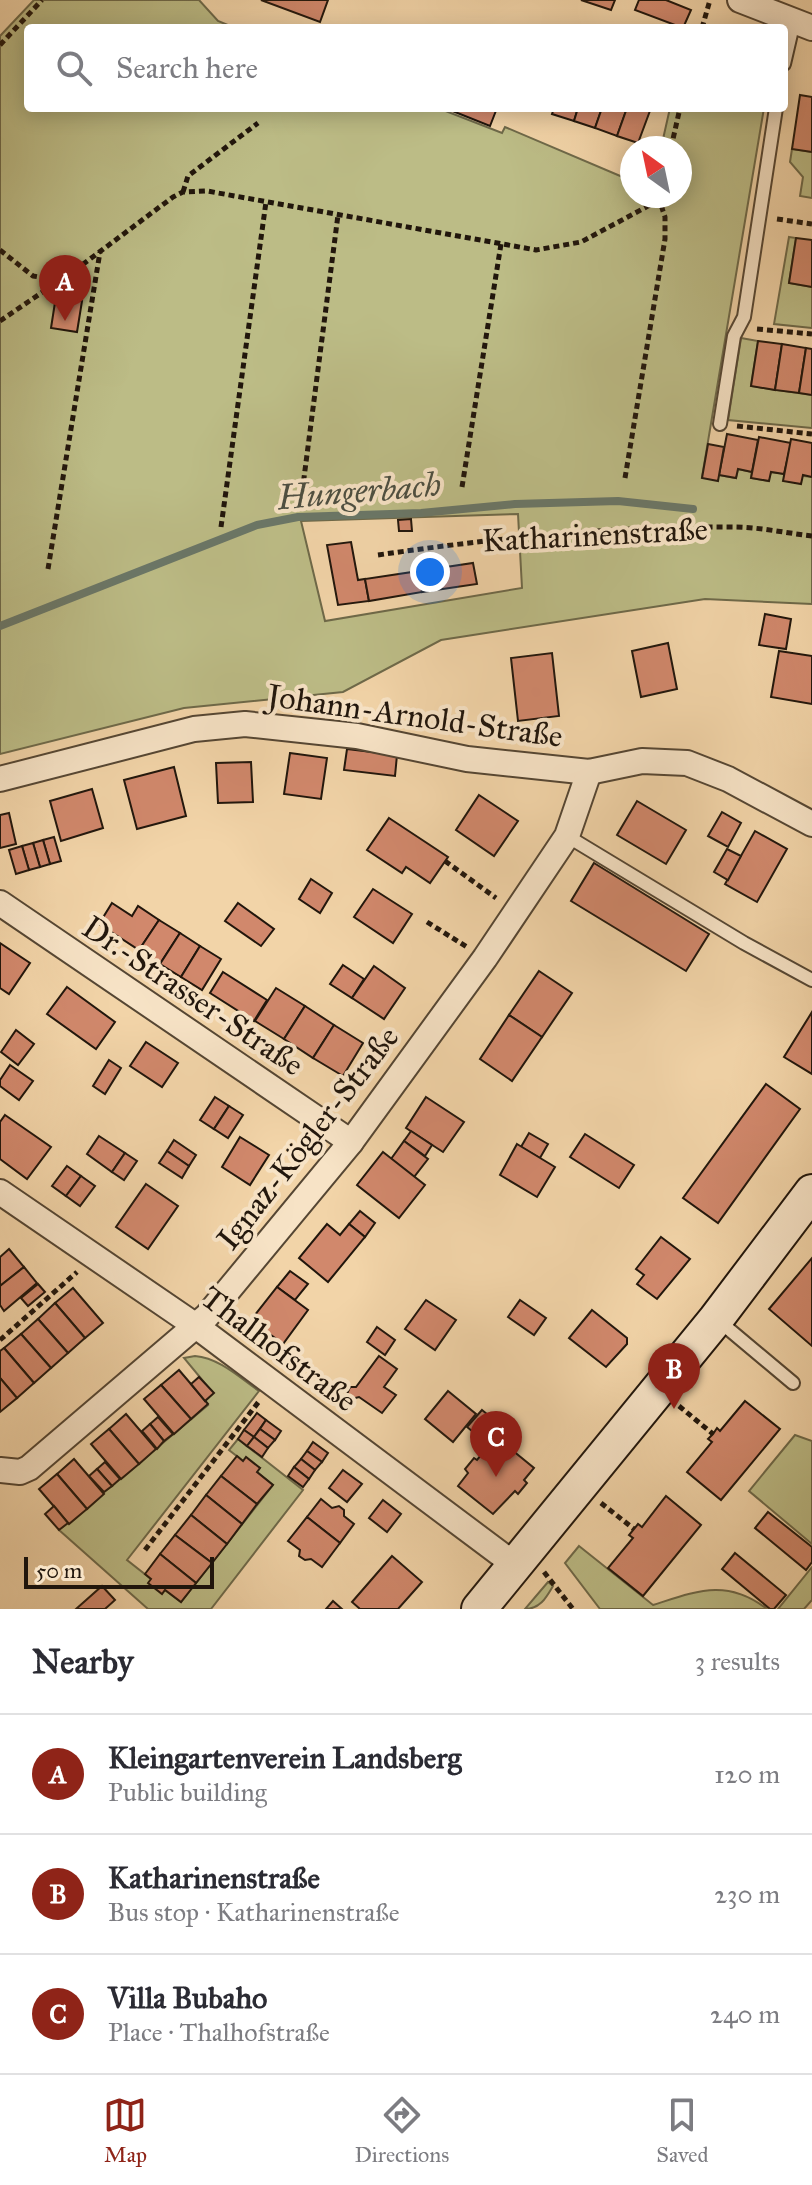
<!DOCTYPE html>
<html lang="en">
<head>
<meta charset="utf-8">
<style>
  body { margin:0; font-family:"IM FELL Great Primer",serif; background:#f7f7f7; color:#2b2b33 }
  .compass { position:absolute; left:620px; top:136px; width:72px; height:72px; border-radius:50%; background:#fff; box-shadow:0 4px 20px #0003; rotate:327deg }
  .scale { position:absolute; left:24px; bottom:20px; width:190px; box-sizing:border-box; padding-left:8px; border:4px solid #21160c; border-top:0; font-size:22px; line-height:28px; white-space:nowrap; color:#21160c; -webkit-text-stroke:6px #f7e3c6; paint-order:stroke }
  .you { position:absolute; left:430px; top:572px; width:28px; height:28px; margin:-20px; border:6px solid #fff; border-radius:50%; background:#1a73e8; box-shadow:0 0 0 12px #1a73e833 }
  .badge { display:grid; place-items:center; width:52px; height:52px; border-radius:50%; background:#8f2418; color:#fff; font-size:26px; font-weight:700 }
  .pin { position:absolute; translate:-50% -66px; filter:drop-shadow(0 2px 4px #0008) }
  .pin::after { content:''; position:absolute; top:42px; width:28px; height:24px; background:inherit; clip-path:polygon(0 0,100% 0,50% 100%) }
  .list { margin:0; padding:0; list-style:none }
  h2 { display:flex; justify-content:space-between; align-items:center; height:104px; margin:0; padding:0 32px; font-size:34px }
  h2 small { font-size:26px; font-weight:400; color:#7c7c81 }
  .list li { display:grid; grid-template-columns:52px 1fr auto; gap:24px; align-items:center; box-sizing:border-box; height:120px; padding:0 32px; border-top:2px solid #e1e1e2 }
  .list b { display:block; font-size:30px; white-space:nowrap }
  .list p { margin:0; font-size:26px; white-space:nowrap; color:#7c7c81 }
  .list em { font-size:26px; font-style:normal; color:#7c7c81 }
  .icon { flex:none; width:44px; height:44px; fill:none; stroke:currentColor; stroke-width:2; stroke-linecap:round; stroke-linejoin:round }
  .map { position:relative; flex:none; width:812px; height:1609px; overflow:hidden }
  .search { position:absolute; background:#fff; box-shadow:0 4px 20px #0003; left:24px; right:24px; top:24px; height:88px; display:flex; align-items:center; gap:20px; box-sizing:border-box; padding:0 28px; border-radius:8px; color:#7c7c81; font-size:30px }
  .sheet { height:464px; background:#fff }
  nav { display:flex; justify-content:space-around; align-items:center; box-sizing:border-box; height:112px; border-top:2px solid #e1e1e2; background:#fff; font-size:22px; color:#7c7c81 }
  nav a { display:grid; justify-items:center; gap:4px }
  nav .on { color:#8f2418 }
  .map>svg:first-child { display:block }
  .green { fill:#bcbc86; stroke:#6e6949; stroke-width:2; fill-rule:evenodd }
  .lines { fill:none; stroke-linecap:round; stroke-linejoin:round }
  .stream { stroke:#6a7768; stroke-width:8 }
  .building { fill:#d1886c; stroke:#21160c; stroke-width:2 }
  .lane-casing { stroke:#554633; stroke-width:16 }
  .street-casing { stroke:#554633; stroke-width:28 }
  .secondary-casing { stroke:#21160c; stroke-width:38 }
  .path { stroke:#21160c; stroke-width:5; stroke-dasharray:6 4; stroke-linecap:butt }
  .lane { stroke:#f7e3c6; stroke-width:12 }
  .street { stroke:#f7e3c6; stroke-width:24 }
  .secondary { stroke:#f7e3c6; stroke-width:34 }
  .labels { text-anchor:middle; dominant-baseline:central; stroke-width:8; stroke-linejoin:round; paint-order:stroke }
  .street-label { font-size:32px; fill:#21160c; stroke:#f7e3c6 }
  .water-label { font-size:34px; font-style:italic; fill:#4c4f42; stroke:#f7e3c6 }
</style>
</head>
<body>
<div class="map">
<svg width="812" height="1609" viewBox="0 0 812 1609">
  <rect width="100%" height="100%" fill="#f2d4a8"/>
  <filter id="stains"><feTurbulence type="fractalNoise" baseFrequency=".0025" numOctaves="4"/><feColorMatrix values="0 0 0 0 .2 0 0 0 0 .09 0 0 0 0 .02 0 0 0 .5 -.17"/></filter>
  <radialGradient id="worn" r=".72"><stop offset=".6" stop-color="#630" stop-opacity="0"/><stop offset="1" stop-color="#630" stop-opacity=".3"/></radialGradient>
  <!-- green -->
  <g class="green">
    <path d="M34,0H199L218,21L235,28H28V108H438L502,133L505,127L632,181V196H680V148H661L670,108H764L702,477L719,475L736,478L738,469L752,472L751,478L768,481L771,472L812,477V604L705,599L441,640L343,692L184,708L0,754V36ZM518,514L522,588L325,621L301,521Z"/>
    <path d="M792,149L812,152V198L800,196L803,177L790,162Z"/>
    <path d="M789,237L796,238L789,283L812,287V328L774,324Z"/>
    <path d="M741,338L758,341L751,386L812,395V428L728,420Z"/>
    <path d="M195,1356C219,1358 239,1377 259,1391L127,1560L151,1579L162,1593L165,1590L181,1602L273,1485L257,1472L260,1468L243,1461L229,1450L238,1439L303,1490L211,1609H148L59,1530L208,1405L205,1401L213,1393L184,1358Z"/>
    <path d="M795,1435L812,1441V1544L749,1491Z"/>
    <path d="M579,1546L653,1605C697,1591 727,1578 767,1609H600L565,1563Z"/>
    <path d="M812,1567V1600L804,1609H778Z"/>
    <path d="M548,1582L553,1586C546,1598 540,1609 525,1609Z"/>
  </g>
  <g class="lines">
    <!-- stream -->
    <path class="stream" d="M0,626L257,525L298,517L421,513L515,504L618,501L693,509"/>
  </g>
  <!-- building -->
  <g class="building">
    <path d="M261,0H328L320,22Z"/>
    <path d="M581,0H615L611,10Z"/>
    <path d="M639,0H666L691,10L683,28L635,10Z"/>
    <path d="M800,95L812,97V152L792,149Z"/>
    <path d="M445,108H497L490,126Z"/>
    <path d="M554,108H578L574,121L552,114Z"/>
    <path d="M578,108H602L595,128L574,121Z"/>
    <path d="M602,108H627L617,136L595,128Z"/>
    <path d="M627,108H651L638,143L617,136Z"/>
    <path d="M796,238L812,240V287L789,283Z"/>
    <path d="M56,296L82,301L77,332L51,328Z"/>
    <path d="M758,341L782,344L775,390L751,386Z"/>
    <path d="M782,344L806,348L799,393L775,390Z"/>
    <path d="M806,348L812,349V395L799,393Z"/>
    <path d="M727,434L758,440L752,472L738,469L736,478L719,475Z"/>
    <path d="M759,437L791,443L784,474L771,472L769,481L751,478Z"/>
    <path d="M791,439L812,443V477L803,475L801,484L783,481Z"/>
    <path d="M708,444L724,447L718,481L702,478Z"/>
    <path d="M411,519L412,531H399L398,520Z"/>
    <path d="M351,542L358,580L365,579L369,601L338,605L327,545Z"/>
    <path d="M473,563L477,584L422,592L419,571Z"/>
    <path d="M419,571L422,592L369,601L365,579Z"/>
    <path d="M765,614L791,619L786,649L759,645Z"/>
    <path d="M668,643L677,689L641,697L632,651Z"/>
    <path d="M779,651L812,656V704L771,697Z"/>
    <path d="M552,653L559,716L518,721L511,658Z"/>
    <path d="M347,749L397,755L395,776L344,770Z"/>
    <path d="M290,753L327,758L321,799L284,794Z"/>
    <path d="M251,762L253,802L218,803L216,763Z"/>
    <path d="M174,767L186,816L137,829L124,780Z"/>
    <path d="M92,789L103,828L61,841L50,801Z"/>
    <path d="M479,795L518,821L494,856L456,830Z"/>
    <path d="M637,801L686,830L666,864L617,835Z"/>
    <path d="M722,812L741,823L728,847L708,836Z"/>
    <path d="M9,813L16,844L0,848V815Z"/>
    <path d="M389,818L448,857L430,883L406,867L402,873L367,850Z"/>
    <path d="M755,831L787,849L757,902L725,884Z"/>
    <path d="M54,837L61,861L50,864L43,840Z"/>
    <path d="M43,840L50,864L40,867L33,843Z"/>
    <path d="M33,843L40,867L29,870L22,846Z"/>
    <path d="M22,846L29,870L16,874L9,850Z"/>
    <path d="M727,849L741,856L728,880L714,872Z"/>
    <path d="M594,863L709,934L686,971L571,901Z"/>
    <path d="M311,879L332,893L320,913L299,899Z"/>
    <path d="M373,889L412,914L393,943L354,917Z"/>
    <path d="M112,903L132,916L138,906L159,920L139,950L99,924Z"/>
    <path d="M238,903L274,929L261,946L225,921Z"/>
    <path d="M159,920L180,933L160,964L139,950Z"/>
    <path d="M180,933L200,946L181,977L160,964Z"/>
    <path d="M0,943L30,963L9,994L0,988Z"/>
    <path d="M200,946L221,959L202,990L181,977Z"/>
    <path d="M343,965L364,979L352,998L330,984Z"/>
    <path d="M374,966L405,988L384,1019L352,998Z"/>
    <path d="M539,971L572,993L542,1037L509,1015Z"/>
    <path d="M223,972L267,1000L254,1021L210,993Z"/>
    <path d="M67,987L115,1022L96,1049L47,1014Z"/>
    <path d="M276,988L305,1006L284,1039L255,1021Z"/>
    <path d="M305,1006L334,1025L313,1058L284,1039Z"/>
    <path d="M812,1012V1074L784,1057Z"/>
    <path d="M509,1015L542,1037L512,1081L480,1059Z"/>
    <path d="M334,1025L363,1043L343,1076L313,1058Z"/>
    <path d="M16,1030L34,1044L18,1065L1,1052Z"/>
    <path d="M146,1042L178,1063L162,1087L130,1066Z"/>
    <path d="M109,1060L121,1068L105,1094L93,1086Z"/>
    <path d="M10,1065L33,1081L19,1100L0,1086V1080Z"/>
    <path d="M766,1084L800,1109L718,1223L683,1198Z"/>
    <path d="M215,1097L229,1106L214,1129L200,1120Z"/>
    <path d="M426,1097L464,1122L443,1152L406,1128Z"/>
    <path d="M229,1106L243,1115L228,1138L214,1129Z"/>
    <path d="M5,1115L51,1147L27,1179L0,1159V1122Z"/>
    <path d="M411,1131L432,1145L425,1156L404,1141Z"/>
    <path d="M529,1133L548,1144L540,1158L521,1147Z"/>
    <path d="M585,1134L634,1165L619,1188L570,1157Z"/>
    <path d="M99,1136L125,1153L112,1172L87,1154Z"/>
    <path d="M240,1137L269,1155L250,1185L222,1167Z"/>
    <path d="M174,1140L196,1155L189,1166L167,1151Z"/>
    <path d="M404,1141L428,1159L414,1177L391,1159Z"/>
    <path d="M517,1144L555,1167L537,1197L500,1175Z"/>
    <path d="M167,1151L189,1166L182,1178L159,1163Z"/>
    <path d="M383,1152L425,1185L399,1218L357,1185Z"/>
    <path d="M125,1153L137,1161L124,1180L112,1172Z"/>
    <path d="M67,1166L81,1176L66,1196L52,1186Z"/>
    <path d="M81,1176L95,1186L80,1206L66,1196Z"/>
    <path d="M146,1184L178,1206L148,1249L116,1227Z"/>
    <path d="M360,1211L375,1223L365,1237L349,1224Z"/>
    <path d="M327,1224L340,1235L349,1224L365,1237L328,1282L299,1258Z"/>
    <path d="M661,1237L690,1259L657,1299L637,1284L644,1275L636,1269Z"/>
    <path d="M9,1249L24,1267L0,1286V1257Z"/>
    <path d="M812,1258V1346L769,1309Z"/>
    <path d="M24,1267L37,1283L4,1311L0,1305V1286Z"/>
    <path d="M290,1271L308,1284L295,1300L277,1287Z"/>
    <path d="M38,1284L45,1292L28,1306L21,1298Z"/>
    <path d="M277,1287L308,1310L283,1344L251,1320Z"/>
    <path d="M73,1288L103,1323L85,1338L55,1303Z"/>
    <path d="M426,1300L456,1320L435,1350L405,1329Z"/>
    <path d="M520,1300L546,1318L534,1335L508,1317Z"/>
    <path d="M55,1303L85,1338L68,1353L38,1319Z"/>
    <path d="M592,1310L627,1338V1344L606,1367L569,1338Z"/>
    <path d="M38,1319L68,1353L51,1368L21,1334Z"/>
    <path d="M377,1327L395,1340L385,1355L367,1342Z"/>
    <path d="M21,1334L51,1368L34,1383L4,1348Z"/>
    <path d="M4,1348L34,1383L17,1398L0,1378V1351Z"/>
    <path d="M379,1356L397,1369L384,1387L396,1395L382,1413L359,1397L351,1399L347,1394L350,1387H356Z"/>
    <path d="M179,1370L208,1404L191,1419L161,1385Z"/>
    <path d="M199,1377L214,1393L205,1401L191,1384Z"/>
    <path d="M0,1378L17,1398L0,1412Z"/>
    <path d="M161,1385L191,1419L174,1434L144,1399Z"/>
    <path d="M448,1391L476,1414L453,1442L425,1419Z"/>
    <path d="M745,1401L780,1429L721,1500L687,1472L712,1442L708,1439L713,1434L717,1428L720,1431Z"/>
    <path d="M482,1410L504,1428L489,1445L467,1427Z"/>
    <path d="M257,1413L266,1420L254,1437L244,1430Z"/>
    <path d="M126,1414L156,1449L139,1464L109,1429Z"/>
    <path d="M158,1417L173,1434L164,1441L150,1424Z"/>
    <path d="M266,1420L281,1431L275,1440L260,1429Z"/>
    <path d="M150,1424L164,1441L157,1449L142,1431Z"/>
    <path d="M109,1429L139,1464L121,1479L91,1444Z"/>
    <path d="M260,1429L275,1440L268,1448L254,1437Z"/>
    <path d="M244,1430L254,1437L247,1446L238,1439Z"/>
    <path d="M254,1437L268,1448L262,1457L247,1446Z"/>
    <path d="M496,1437L534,1468L524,1480L527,1483L518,1494L515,1491L493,1514L458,1486L468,1473L465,1469L474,1458L477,1460Z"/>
    <path d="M313,1442L328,1453L322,1462L307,1451Z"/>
    <path d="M307,1451L322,1462L315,1470L301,1459Z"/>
    <path d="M237,1456L243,1461L246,1457L260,1468L257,1472L273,1485L257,1504L221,1476Z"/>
    <path d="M74,1459L104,1494L87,1509L57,1474Z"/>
    <path d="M301,1459L315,1470L309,1479L294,1467Z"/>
    <path d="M105,1462L120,1479L112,1486L97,1469Z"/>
    <path d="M294,1467L309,1479L303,1487L288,1476Z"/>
    <path d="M97,1469L112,1486L104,1492L89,1476Z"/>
    <path d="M343,1470L362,1484L347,1502L329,1488Z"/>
    <path d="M57,1474L87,1509L69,1524L39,1489Z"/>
    <path d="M221,1476L257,1504L242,1524L206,1495Z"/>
    <path d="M206,1495L242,1524L227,1544L191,1515Z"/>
    <path d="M666,1496L701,1525L643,1596L608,1568L633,1538L629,1535L638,1524L642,1527Z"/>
    <path d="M321,1499L332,1508L339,1506L344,1510V1516L354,1524L340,1543L307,1517Z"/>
    <path d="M383,1500L401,1514L387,1532L369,1518Z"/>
    <path d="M54,1506L68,1523L59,1530L45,1514Z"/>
    <path d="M768,1512L812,1547V1562L806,1570L755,1528Z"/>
    <path d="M191,1515L227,1544L212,1563L175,1535Z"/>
    <path d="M307,1517L340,1543L322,1567L311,1559L305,1560L299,1556L300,1550L288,1541Z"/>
    <path d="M175,1535L212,1563L196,1583L160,1554Z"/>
    <path d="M735,1553L786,1595L774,1609H770L722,1569Z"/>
    <path d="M160,1554L196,1583L181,1602L165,1590L162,1594L148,1583L151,1579L145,1574Z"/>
    <path d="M392,1556L422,1582L398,1609H360L352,1602Z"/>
    <path d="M102,1586L115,1600L105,1609H76Z"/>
    <path d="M333,1601L342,1609H326Z"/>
  </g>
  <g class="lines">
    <defs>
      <g id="lane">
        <path d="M784,64L794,21"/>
        <path d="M720,424L734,336L744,317L776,108"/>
        <path d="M567,836L744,943L812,980"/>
        <path d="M719,1321L793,1383"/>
      </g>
      <g id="street">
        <path d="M740,0L812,28"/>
        <path d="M0,779L194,729L245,724L357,736L467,759L589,772L642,761L687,763L728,779L812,824"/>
        <path d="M0,903L351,1142"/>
        <path d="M0,1192L196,1326L515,1565"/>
        <path d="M0,1470L20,1472L29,1468L207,1316L351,1142L485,958L567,836L589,772"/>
      </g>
      <path id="secondary" d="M479,1609L716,1319L812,1192"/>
    </defs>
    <!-- lane casing -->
    <use href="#lane" class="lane-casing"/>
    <!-- street casing -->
    <use href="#street" class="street-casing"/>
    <!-- secondary casing -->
    <use href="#secondary" class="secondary-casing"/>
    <!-- path -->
    <g class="path">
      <path d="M702,28L710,0"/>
      <path d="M0,45L42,0"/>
      <path d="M671,148L680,108"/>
      <path d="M183,192L188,176L258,123"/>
      <path d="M777,219L812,224"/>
      <path d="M0,250L33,276L57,280"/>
      <path d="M0,321L78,268L173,197L183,192L207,191L536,250L581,242L650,205L660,196"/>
      <path d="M757,329L812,334"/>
      <path d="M737,426L812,434"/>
      <path d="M625,478L665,239V217L659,199"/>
      <path d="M462,487L501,244"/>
      <path d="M301,501L338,215"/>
      <path d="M221,527L266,202"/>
      <path d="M378,555C495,538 614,526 733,527C759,527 786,533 812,536"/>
      <path d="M48,569L100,252"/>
      <path d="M445,861L496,898"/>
      <path d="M427,922L467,947"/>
      <path d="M0,1340L77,1272"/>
      <path d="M679,1406L713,1434"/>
      <path d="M601,1503L634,1529"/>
      <path d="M145,1550L260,1400"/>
      <path d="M544,1572L573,1609"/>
    </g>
    <!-- lane -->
    <use href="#lane" class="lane"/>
    <!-- street -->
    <use href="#street" class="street"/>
    <!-- secondary -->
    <use href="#secondary" class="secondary"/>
  </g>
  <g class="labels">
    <!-- street labels -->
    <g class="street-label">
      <text transform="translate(595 535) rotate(-3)">Katharinenstraße</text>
      <text transform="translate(415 716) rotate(8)">Johann-Arnold-Straße</text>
      <text transform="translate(193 996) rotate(34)">Dr.-Strasser-Straße</text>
      <text transform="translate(308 1138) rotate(-52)">Ignaz-Kögler-Straße</text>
      <text transform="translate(279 1349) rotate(37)">Thalhofstraße</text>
    </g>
    <!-- water labels -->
    <g class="water-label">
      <text transform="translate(359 491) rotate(-5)">Hungerbach</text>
    </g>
  </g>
  <rect width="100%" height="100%" filter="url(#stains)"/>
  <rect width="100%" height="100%" fill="url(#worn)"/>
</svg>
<svg class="compass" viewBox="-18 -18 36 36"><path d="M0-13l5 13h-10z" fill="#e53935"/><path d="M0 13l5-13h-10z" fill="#7c7c81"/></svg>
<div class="scale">50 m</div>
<div class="you"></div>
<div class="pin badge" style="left:65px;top:321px">A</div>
<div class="pin badge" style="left:674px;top:1409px">B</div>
<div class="pin badge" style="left:496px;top:1477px">C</div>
<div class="search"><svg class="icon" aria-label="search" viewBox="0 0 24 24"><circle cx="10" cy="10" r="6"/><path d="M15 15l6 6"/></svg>Search here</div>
</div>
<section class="sheet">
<h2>Nearby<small>3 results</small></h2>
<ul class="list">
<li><span class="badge">A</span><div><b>Kleingartenverein Landsberg</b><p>Public building</p></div><em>120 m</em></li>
<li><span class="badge">B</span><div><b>Katharinenstraße</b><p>Bus stop · Katharinenstraße</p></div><em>230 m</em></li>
<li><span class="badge">C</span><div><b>Villa Bubaho</b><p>Place · Thalhofstraße</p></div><em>240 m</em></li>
</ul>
</section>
<nav>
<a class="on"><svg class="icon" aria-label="map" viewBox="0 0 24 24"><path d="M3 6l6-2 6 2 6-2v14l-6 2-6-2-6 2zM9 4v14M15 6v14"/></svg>Map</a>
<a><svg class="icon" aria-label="directions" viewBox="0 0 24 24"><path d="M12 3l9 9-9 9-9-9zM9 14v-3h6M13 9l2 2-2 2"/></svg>Directions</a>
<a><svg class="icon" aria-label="saved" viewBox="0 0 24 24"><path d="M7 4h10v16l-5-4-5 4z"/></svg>Saved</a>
</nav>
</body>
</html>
